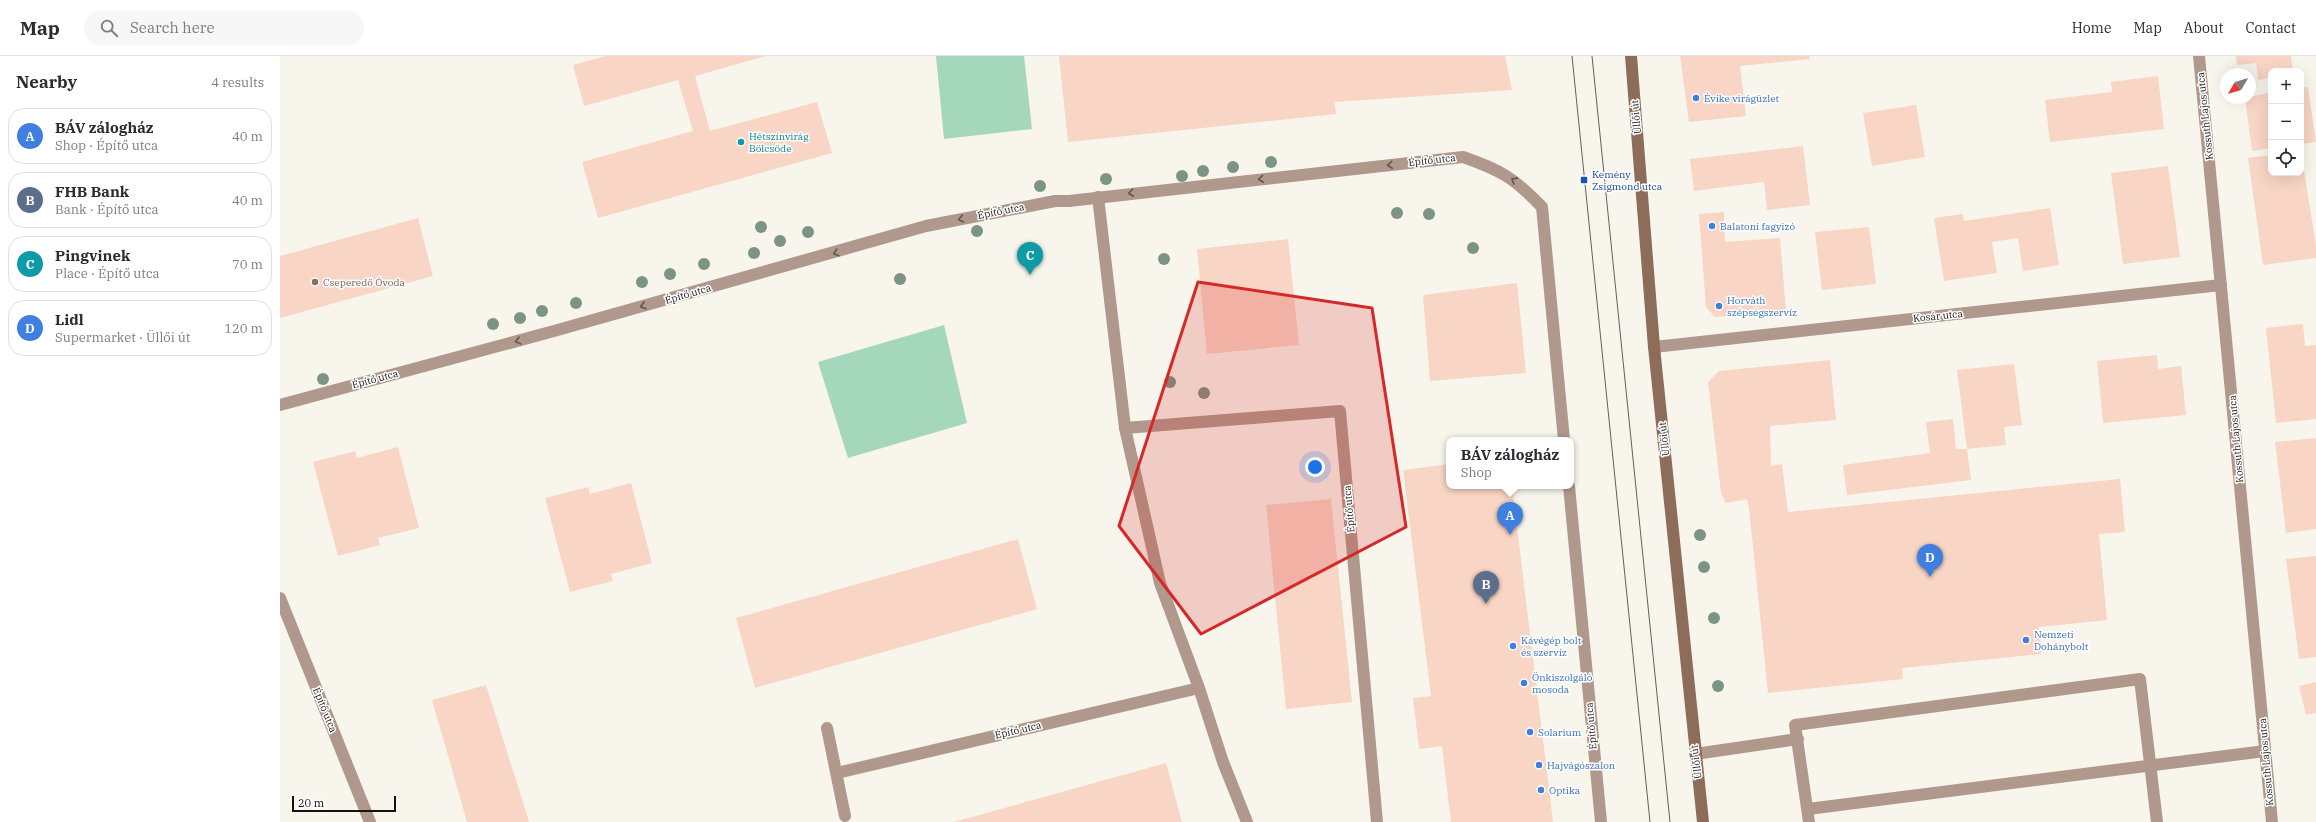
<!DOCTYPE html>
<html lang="en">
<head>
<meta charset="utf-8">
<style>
  body { margin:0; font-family:"IBM Plex Serif",serif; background:#f7f7f7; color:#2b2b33 }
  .controls { position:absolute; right:12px; top:12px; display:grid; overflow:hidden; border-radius:8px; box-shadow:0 4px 16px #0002 }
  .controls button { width:36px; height:36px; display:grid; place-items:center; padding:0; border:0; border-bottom:1px solid #e1e1e2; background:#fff; color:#2b2b33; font:20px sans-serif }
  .compass { position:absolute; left:1940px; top:12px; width:36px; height:36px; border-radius:50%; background:#fff; box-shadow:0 4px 16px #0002; rotate:232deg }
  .scale { position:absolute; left:12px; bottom:10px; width:104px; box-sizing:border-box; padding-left:4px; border:2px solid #141310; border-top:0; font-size:11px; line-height:14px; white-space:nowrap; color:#141310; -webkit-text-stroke:3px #fff; paint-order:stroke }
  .you { position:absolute; left:1035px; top:411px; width:14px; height:14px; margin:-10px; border:3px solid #fff; border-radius:50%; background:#1a73e8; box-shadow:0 0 0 6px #1a73e833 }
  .badge { display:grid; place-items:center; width:26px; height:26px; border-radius:50%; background:#0f766e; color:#fff; font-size:13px; font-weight:700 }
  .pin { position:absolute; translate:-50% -33px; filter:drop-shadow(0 1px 2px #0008) }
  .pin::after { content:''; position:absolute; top:21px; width:14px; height:12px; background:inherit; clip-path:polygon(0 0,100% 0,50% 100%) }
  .popup { position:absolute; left:1166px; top:381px; width:128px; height:52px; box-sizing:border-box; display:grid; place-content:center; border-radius:8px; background:#fff; filter:drop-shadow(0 1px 3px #0005); font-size:13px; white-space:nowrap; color:#7c7c81 }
  .popup b { font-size:15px; color:#2b2b33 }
  .popup::after { content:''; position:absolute; left:50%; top:100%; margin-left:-8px; border:8px solid transparent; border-top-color:#fff }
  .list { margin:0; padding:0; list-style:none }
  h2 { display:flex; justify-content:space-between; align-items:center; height:52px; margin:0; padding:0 16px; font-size:17px }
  h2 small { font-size:13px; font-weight:400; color:#7c7c81 }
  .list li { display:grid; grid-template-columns:26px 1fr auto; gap:12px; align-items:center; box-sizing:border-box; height:56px; margin:0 8px 8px; padding:0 8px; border:1px solid #e1e1e2; border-radius:16px }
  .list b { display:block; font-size:15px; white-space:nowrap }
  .list p { margin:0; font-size:13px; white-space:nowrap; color:#7c7c81 }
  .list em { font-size:13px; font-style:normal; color:#7c7c81 }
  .icon { flex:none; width:22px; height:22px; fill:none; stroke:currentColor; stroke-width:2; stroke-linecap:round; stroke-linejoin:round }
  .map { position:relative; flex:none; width:2036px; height:766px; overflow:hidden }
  header { display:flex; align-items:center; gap:24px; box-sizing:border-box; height:56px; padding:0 20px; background:#fff; border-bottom:1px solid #e1e1e2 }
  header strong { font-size:19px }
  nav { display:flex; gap:22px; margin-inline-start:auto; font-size:14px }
  .search { width:280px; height:36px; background:#f7f7f7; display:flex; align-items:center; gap:10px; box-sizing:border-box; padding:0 14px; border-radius:22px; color:#7c7c81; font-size:15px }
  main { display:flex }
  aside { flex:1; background:#fff }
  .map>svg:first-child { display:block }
  .green { fill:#a4d7bb }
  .building { fill:#f8d5c5 }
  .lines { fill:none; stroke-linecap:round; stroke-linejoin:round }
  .lane { stroke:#b0998c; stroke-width:12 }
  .street { stroke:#b0998c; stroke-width:12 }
  .secondary { stroke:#8d6d59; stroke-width:12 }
  .tram { stroke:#62605b; stroke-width:1 }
  .tree { fill:#7b9484 }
  .oneway { stroke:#62564e }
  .marked { fill:#d62828; fill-opacity:0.2; stroke:#d62828; stroke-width:3; stroke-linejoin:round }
  .shop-dot { fill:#3f7fe0; stroke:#fff; stroke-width:1.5 }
  .culture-dot { fill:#0f9aa8; stroke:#fff; stroke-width:1.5 }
  .transit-dot { fill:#1a4fb4; stroke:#fff; stroke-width:1.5 }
  .education-dot { fill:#8d6e63; stroke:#fff; stroke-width:1.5 }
  .labels { text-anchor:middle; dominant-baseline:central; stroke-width:3; stroke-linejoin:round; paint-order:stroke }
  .shop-label { font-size:10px; fill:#366cbe; stroke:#fff; text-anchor:start }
  .street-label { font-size:10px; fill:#141310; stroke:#fff }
  .culture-label { font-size:10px; fill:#0d838f; stroke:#fff; text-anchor:start }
  .transit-label { font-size:10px; fill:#164399; stroke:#fff; text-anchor:start }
  .education-label { font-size:10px; fill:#785e54; stroke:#fff; text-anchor:start }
</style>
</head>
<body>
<header>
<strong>Map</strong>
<div class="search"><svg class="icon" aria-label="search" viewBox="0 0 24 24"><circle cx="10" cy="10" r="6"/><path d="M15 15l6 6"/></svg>Search here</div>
<nav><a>Home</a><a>Map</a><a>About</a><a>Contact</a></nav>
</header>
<main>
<aside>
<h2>Nearby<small>4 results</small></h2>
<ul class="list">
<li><span class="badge" style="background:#3f7fe0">A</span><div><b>BÁV zálogház</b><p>Shop · Építő utca</p></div><em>40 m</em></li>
<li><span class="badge" style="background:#5c6f8a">B</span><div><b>FHB Bank</b><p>Bank · Építő utca</p></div><em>40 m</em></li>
<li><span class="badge" style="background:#0f9aa8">C</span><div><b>Pingvinek</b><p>Place · Építő utca</p></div><em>70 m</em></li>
<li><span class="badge" style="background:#3f7fe0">D</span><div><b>Lidl</b><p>Supermarket · Üllői út</p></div><em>120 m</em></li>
</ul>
</aside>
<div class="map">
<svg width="2036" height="766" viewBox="0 0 2036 766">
  <rect width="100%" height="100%" fill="#f8f6ec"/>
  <!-- green -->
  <g class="green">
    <path d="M656,0H744L752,73L664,83Z"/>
    <path d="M664,269L687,367L568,402L538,306Z"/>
  </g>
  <!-- building -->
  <g class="building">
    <path d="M325,0H486L415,20L430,75L537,46L552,97L318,162L302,106L413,75L398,24L304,50L293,9Z"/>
    <path d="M779,0H1225L1232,34L1055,46L1052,22L1056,58L788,86Z"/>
    <path d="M1400,0H1529L1530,3L1460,10L1466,60L1409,66Z"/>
    <path d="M1956,0H2011L2013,15H1991V22L1978,24L1976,7L1957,9Z"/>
    <path d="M1878,20L1884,73L1770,86L1765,44L1832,36L1831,26Z"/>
    <path d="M2028,31L2036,86L2021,88V32Z"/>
    <path d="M1991,36V92L1972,95L1965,42Z"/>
    <path d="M1636,49L1645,101L1592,110L1583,57Z"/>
    <path d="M1523,90L1530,149L1487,154L1484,126L1414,135L1410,103Z"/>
    <path d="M2021,95L2036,190V202L1983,209L1968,102L1991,99V117H2021Z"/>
    <path d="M1888,110L1900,201L1843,208L1831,117Z"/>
    <path d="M1770,152L1779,209L1743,215L1738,182L1712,186L1717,217L1664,225L1654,162L1683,158L1684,165Z"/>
    <path d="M1444,156L1445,186L1500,182L1506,255L1435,261L1426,251L1419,158Z"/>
    <path d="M138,162L153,220L0,262V200Z"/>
    <path d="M1589,171L1596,228L1542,234L1535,176Z"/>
    <path d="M1008,183L1019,289L927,298L917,193Z"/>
    <path d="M1237,227L1246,317L1150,325L1143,239Z"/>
    <path d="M2023,268L2025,290L2036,289V363L1996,367L1986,272Z"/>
    <path d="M1877,299L1878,313L1901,310L1906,359L1823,367L1817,305Z"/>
    <path d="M1550,304L1556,364L1490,370L1491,410L1502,408L1508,456L1840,423L1845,476L1819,478L1827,564L1759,571L1761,598L1622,612L1623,623L1488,637L1469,452L1467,443L1446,447L1441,437L1428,326L1439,315Z"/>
    <path d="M1734,308L1742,369L1724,371L1726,389L1687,393L1677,314Z"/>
    <path d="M1673,363L1676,393H1687L1691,424L1567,439L1563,409L1650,397L1646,366Z"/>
    <path d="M2036,382V473L2006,477L1995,386Z"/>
    <path d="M118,391L139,472L98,482L100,489L58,500L33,406L75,395L77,402Z"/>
    <path d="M1169,408V430H1232L1273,766H1171L1162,690L1139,693L1133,642L1151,640L1123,414Z"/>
    <path d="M351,427L372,507L331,518L333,525L290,536L265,442L308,431L310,438Z"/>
    <path d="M1051,443L1072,646L1006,653L986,449Z"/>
    <path d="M738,483L757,553L475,632L456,562Z"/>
    <path d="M2036,500V601L2019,603L2006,503Z"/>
    <path d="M2036,626V657L2026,659L2019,630Z"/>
    <path d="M206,629L247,759L249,766H187L152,644Z"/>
    <path d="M886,707L902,766H674Z"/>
  </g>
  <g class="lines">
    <!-- lane -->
    <g class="lane">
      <path d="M1415,698L1518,683"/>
      <path d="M1528,753L1985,695"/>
      <path d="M1529,766L1515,669L1860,623L1877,766"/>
    </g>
    <!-- street -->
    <g class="street">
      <path d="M1919,0L1992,766"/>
      <path d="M818,141L845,372L880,527L919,632L943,706L967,766"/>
      <path d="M1374,291L1941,229"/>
      <path d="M0,349L274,275L646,170L775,145H789L1183,101C1221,114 1234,122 1262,151L1284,384"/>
      <path d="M845,372L1060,355L1097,766"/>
      <path d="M1289,430L1321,766"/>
      <path d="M0,542L90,766"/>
      <path d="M547,672L565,760"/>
      <path d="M557,717L919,632"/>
    </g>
    <!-- secondary -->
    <path class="secondary" d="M1351,0L1374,291L1423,766"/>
    <!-- tram -->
    <g class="tram">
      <path d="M1292,0L1370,766"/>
      <path d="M1312,0L1390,766"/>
    </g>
  </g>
  <!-- trees -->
  <g class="tree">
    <circle cx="991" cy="106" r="6"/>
    <circle cx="953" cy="111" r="6"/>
    <circle cx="923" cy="115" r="6"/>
    <circle cx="902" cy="120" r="6"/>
    <circle cx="826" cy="123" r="6"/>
    <circle cx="760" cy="130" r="6"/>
    <circle cx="1117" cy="157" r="6"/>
    <circle cx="1149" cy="158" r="6"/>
    <circle cx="481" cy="171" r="6"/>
    <circle cx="697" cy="175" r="6"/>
    <circle cx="528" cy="176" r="6"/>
    <circle cx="500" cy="185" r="6"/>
    <circle cx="1193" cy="192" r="6"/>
    <circle cx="474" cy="197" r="6"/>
    <circle cx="884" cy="203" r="6"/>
    <circle cx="424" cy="208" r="6"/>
    <circle cx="390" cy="218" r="6"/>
    <circle cx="620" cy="223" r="6"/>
    <circle cx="362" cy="226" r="6"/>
    <circle cx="296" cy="247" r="6"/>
    <circle cx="262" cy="255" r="6"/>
    <circle cx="240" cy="262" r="6"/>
    <circle cx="213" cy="268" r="6"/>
    <circle cx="43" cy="323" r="6"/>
    <circle cx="890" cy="326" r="6"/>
    <circle cx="924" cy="337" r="6"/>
    <circle cx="1420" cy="479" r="6"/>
    <circle cx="1424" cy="511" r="6"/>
    <circle cx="1434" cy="562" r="6"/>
    <circle cx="1438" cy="630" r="6"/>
  </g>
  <!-- one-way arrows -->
  <defs><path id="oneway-chevron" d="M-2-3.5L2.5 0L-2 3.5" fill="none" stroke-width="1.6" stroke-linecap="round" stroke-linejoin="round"/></defs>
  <g class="oneway">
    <use href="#oneway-chevron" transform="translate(1110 109) rotate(174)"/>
    <use href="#oneway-chevron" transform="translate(981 123) rotate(174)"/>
    <use href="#oneway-chevron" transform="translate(1234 124) rotate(-148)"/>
    <use href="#oneway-chevron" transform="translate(851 137) rotate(174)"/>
    <use href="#oneway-chevron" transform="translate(681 163) rotate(168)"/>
    <use href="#oneway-chevron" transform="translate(556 197) rotate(164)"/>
    <use href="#oneway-chevron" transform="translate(363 250) rotate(164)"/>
    <use href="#oneway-chevron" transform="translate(238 285) rotate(165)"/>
  </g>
  <!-- marked area -->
  <path class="marked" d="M918,226L1092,252L1126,471L921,578L839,470Z"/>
  <!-- markers -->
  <g class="shop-dot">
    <circle cx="1416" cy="42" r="4"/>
    <circle cx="1432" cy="170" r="4"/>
    <circle cx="1439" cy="250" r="4"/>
    <circle cx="1746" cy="584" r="4"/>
    <circle cx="1233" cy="590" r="4"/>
    <circle cx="1244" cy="627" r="4"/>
    <circle cx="1250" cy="676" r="4"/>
    <circle cx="1259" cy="709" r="4"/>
    <circle cx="1261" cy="734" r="4"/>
  </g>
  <circle class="culture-dot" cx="461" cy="86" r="4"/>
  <rect class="transit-dot" x="1300" y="120" width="8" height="8" rx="2"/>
  <circle class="education-dot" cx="35" cy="226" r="4"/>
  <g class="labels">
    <!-- shop labels -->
    <g class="shop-label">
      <text x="1424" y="42">Évike virágüzlet</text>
      <text x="1440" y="170">Balatoni fagyizó</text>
      <text x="1447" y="244">Horváth<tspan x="1447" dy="12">szépségszervíz</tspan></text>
      <text x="1754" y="578">Nemzeti<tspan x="1754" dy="12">Dohánybolt</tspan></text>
      <text x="1241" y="584">Kávégép bolt<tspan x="1241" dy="12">és szervíz</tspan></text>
      <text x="1252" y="621">Önkiszolgáló<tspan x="1252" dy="12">mosoda</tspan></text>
      <text x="1258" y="676">Solarium</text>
      <text x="1267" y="709">Hajvágószalon</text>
      <text x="1269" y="734">Optika</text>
    </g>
    <!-- street labels -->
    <g class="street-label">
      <text transform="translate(1925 60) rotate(-96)">Kossuth Lajos utca</text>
      <text transform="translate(1356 61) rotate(-95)">Üllői út</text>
      <text transform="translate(1152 104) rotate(-6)">Építő utca</text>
      <text transform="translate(721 155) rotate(-11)">Építő utca</text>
      <text transform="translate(408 238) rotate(-16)">Építő utca</text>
      <text transform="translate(1658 260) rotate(-6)">Kosár utca</text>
      <text transform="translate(95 323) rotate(-15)">Építő utca</text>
      <text transform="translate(1384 383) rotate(-96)">Üllői út</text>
      <text transform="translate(1956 383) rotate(-95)">Kossuth Lajos utca</text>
      <text transform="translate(1069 453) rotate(-95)">Építő utca</text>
      <text transform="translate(45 654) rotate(68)">Építő utca</text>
      <text transform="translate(1311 670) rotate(-95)">Építő utca</text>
      <text transform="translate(738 674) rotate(-13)">Építő utca</text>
      <text transform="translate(1416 706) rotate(-97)">Üllői út</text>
      <text transform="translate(1986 706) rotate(-95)">Kossuth Lajos utca</text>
    </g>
    <!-- culture labels -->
    <g class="culture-label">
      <text x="469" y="80">Hétszínvirág<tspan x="469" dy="12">Bölcsőde</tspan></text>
    </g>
    <!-- transit labels -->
    <g class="transit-label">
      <text x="1312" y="118">Kemény<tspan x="1312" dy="12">Zsigmond utca</tspan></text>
    </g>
    <!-- education labels -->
    <g class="education-label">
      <text x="43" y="226">Cseperedő Óvoda</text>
    </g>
  </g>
</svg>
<div class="controls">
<button>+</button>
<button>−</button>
<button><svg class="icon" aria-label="locate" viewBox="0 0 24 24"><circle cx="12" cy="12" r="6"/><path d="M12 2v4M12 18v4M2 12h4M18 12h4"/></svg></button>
</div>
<svg class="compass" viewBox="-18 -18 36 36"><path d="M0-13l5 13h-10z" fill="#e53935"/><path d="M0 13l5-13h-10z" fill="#7c7c81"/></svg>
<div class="scale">20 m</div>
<div class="you"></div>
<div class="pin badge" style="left:1230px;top:479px;background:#3f7fe0">A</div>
<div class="popup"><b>BÁV zálogház</b>Shop</div>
<div class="pin badge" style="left:1206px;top:548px;background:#5c6f8a">B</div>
<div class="pin badge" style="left:750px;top:219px;background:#0f9aa8">C</div>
<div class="pin badge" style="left:1650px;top:521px;background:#3f7fe0">D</div>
</div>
</main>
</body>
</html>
